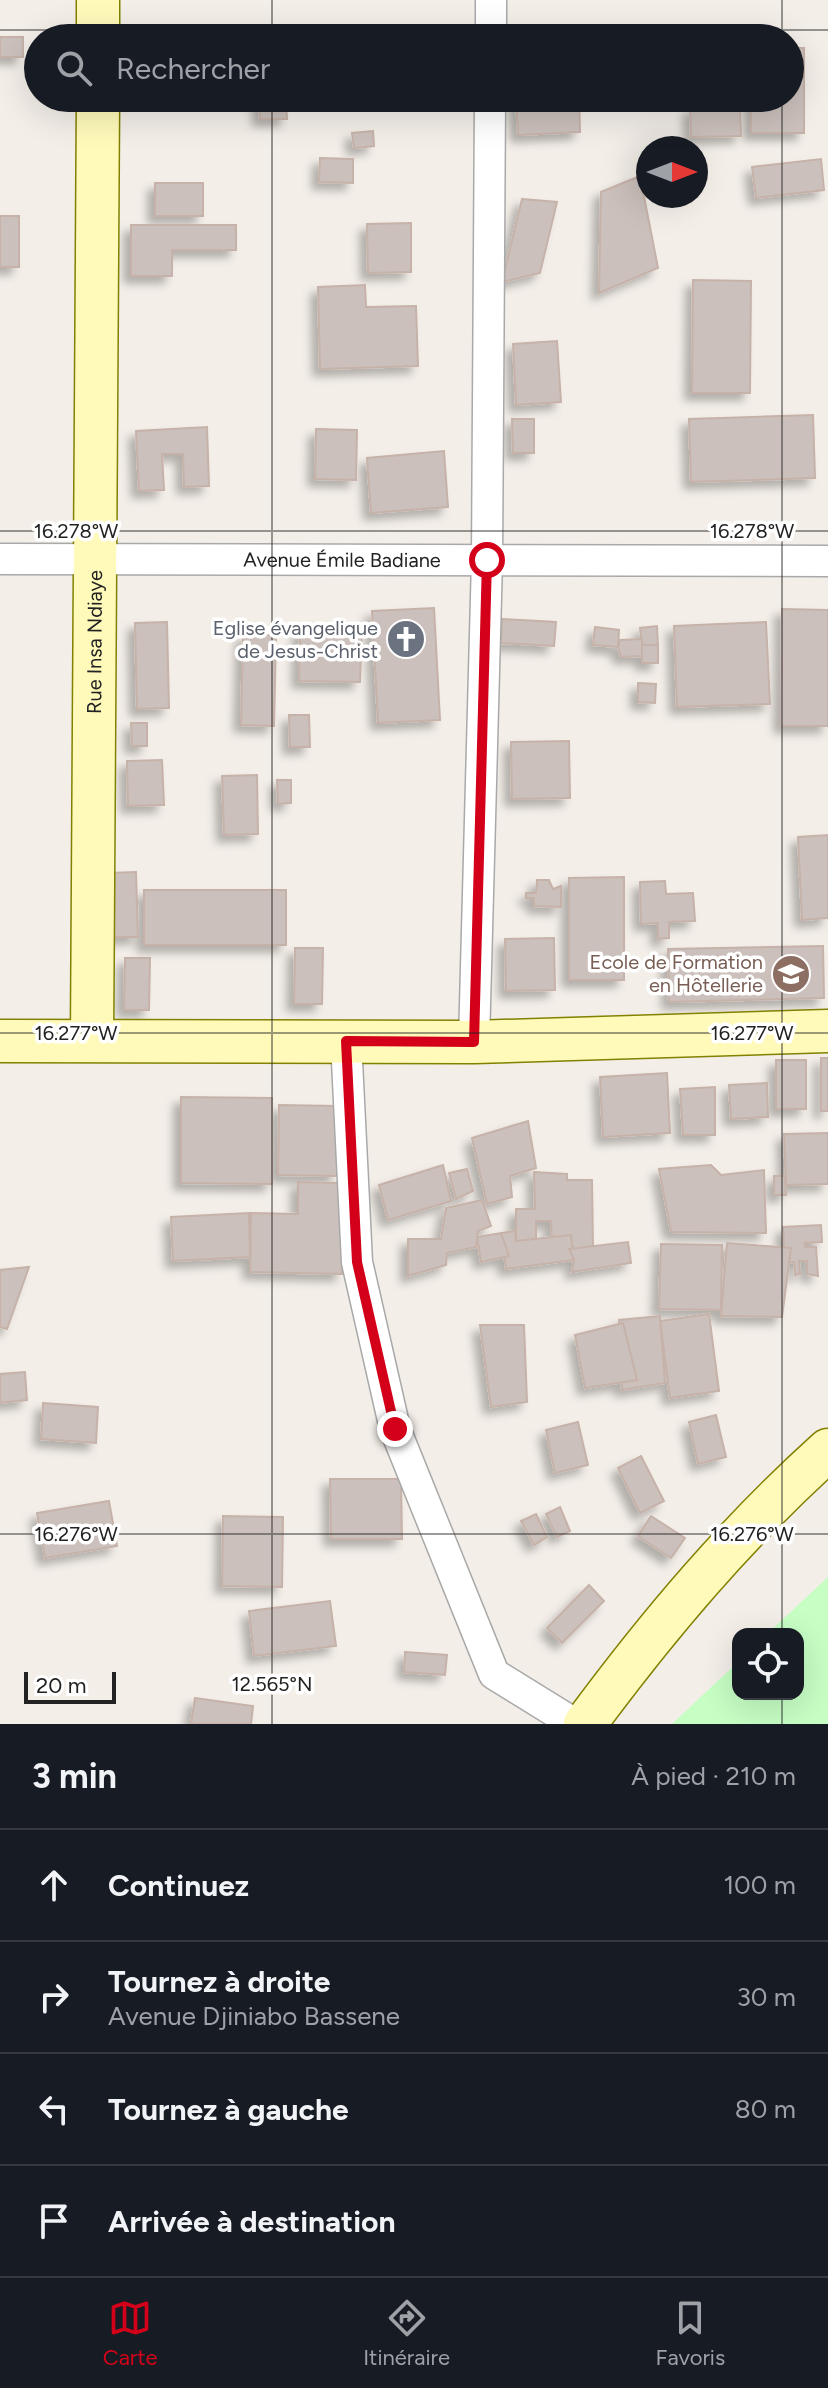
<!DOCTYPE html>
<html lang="fr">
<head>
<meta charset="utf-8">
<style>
  body { margin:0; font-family:Figtree,sans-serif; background:#20242c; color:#f1f3f6 }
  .controls { position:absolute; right:24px; bottom:24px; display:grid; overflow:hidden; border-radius:16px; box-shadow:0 8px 32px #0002 }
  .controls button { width:72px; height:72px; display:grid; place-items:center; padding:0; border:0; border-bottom:2px solid #363941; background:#171b24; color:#f1f3f6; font:40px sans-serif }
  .compass { position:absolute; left:636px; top:136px; width:72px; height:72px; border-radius:50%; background:#171b24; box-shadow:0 8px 32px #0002; rotate:90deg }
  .scale { position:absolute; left:24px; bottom:20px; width:92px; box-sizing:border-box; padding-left:8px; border:4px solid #222; border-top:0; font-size:22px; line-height:28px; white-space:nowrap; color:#222; -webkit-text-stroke:6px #fff; paint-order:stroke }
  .stop { position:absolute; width:24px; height:24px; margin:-18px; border:6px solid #d40019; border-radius:50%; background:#fff }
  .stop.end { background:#d40019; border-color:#fff; box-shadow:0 2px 8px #0008 }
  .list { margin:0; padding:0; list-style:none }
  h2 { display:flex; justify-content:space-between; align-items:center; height:104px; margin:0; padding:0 32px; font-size:34px }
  h2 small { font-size:26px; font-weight:400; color:#9ea1a6 }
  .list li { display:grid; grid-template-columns:52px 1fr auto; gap:24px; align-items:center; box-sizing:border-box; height:112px; padding:0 32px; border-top:2px solid #363941 }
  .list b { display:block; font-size:30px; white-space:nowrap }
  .list p { margin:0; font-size:26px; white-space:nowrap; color:#9ea1a6 }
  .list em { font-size:26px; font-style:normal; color:#9ea1a6 }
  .icon { flex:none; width:44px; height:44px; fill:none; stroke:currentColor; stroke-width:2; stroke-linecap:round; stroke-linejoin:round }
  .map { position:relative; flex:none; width:828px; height:1724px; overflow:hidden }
  .search { position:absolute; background:#171b24; box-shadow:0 8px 32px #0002; left:24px; right:24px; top:24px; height:88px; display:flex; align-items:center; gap:20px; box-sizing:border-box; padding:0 28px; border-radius:44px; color:#9ea1a6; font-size:30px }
  .sheet { height:552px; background:#171b24 }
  nav { display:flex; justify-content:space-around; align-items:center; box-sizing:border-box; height:112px; border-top:2px solid #363941; background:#171b24; font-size:22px; color:#9ea1a6 }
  nav a { display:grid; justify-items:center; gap:4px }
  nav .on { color:#d40019 }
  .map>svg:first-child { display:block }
  .park { fill:#c6fec4 }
  .building { fill:#cbc0bb; stroke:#c6b2a9; stroke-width:2; filter:url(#shadow) }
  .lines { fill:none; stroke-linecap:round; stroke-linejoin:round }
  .street-casing { stroke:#a9a9a9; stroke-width:33 }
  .secondary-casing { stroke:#828100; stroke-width:45 }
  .street { stroke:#fff; stroke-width:30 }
  .secondary { stroke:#fffaba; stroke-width:42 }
  .route { stroke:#d40019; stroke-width:10 }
  .ticks { fill:none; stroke:#222; stroke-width:2; stroke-opacity:0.45 }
  .labels { text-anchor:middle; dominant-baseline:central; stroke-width:7; stroke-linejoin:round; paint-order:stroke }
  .street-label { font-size:20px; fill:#222; stroke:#fff }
  .worship-label { font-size:20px; fill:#5b616d; stroke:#fff; text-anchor:end }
  .education-label { font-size:20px; fill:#785e54; stroke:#fff; text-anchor:end }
  .ticks-label { font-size:20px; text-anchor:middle; fill:#222; stroke:#fff; stroke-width:7; stroke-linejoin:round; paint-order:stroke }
</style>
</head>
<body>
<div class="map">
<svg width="828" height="1724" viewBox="0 0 828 1724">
  <defs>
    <filter id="shadow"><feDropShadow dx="-7" dy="7" stdDeviation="4" flood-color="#0004"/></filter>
  </defs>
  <rect width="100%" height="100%" fill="#f3eee8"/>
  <!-- park -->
  <path class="park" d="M828,1577V1724H672L738,1662V1694H798V1634H767Z"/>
  <!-- building -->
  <g class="building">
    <rect x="0" y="37" width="23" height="20"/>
    <path d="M790,48H804V133H751V98H790Z"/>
    <path d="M259,98H286L287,119H260Z"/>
    <path d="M516,98H579L580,132L518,135Z"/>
    <path d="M740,106L741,136L691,137L690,107Z"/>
    <path d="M373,131L374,146L354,148L352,133Z"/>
    <path d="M320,158L353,159V183L319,182Z"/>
    <path d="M821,159L824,190L756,198L752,167Z"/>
    <path d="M640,176L658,268L599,293L601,192Z"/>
    <rect x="155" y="183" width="48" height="33"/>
    <path d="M522,199L557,202L540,273L502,282Z"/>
    <rect x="0" y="216" width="19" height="51"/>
    <path d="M411,223V272L368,273L367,224Z"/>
    <path d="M131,225H236V250H172V276H131Z"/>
    <path d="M693,280L751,281L750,393H692Z"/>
    <path d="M365,285L366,307L416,306L418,366L320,369L318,287Z"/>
    <path d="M557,341L561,402L516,405L513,344Z"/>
    <path d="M813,415L815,478L691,482L689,419Z"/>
    <path d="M512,419H534V453H513Z"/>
    <path d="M207,427L209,486L184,487L183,454H162L164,490L139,491L136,431Z"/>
    <path d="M316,429L357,430L356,480L315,479Z"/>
    <path d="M444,451L448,507L371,513L367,458Z"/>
    <path d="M434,608L440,720L378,723L372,611Z"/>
    <path d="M782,609L828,610V726H781Z"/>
    <path d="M502,619L556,622L554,646L501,643Z"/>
    <path d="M167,622L169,708L137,709L135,623Z"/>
    <path d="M766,622L770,704L677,707L674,626Z"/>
    <path d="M657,626L658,645H642L640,628Z"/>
    <path d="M595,627L619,630L618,647L593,645Z"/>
    <path d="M300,628L362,629L360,682L299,681Z"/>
    <path d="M243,635H276L274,726L241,725Z"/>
    <path d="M642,639V656L621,657L618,647L620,640Z"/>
    <rect x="642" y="645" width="16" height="18"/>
    <path d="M638,683L656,684L655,703L638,702Z"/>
    <path d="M289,715H309L310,747H290Z"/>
    <path d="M131,723H147V746H132Z"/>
    <path d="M569,741L570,798L512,799L511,742Z"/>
    <path d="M162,760L164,805L128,806L127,761Z"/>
    <path d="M257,775L258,834L224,835L222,776Z"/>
    <path d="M277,780H291V803L278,804Z"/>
    <path d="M828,835V918L802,920L798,837Z"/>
    <path d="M136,872L138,937H110L108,873Z"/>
    <path d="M624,877V980H569V878Z"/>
    <path d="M537,880H549L553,889L561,886V907L534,906V898H526V893H536Z"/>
    <path d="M665,881L666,894L693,893L695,921L669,922V938L658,939V923L641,924L640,882Z"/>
    <rect x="144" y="890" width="142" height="55"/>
    <path d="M554,938L555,990L506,991L505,939Z"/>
    <path d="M823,946L824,998L669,1002L668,949Z"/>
    <path d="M295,948H323L322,1004H294Z"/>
    <path d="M125,958H150L149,1010H124Z"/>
    <rect x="821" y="1058" width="7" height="53"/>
    <rect x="776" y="1060" width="30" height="49"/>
    <path d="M667,1073L670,1133L603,1137L600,1077Z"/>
    <path d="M767,1083L768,1117L731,1119L729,1085Z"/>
    <path d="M715,1087V1135H683L680,1089Z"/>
    <path d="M181,1097L272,1098V1184L181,1183Z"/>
    <path d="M279,1105L338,1106L337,1176L278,1175Z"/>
    <path d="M528,1121L536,1168L510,1176L512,1197L487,1204L472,1138Z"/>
    <path d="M828,1133V1184L786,1185L784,1134Z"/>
    <path d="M443,1165L451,1201L388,1220L379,1185Z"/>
    <path d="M711,1165L721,1175L764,1170L766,1233L671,1232L659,1169Z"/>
    <path d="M467,1169L473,1191L456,1199L449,1173Z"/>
    <path d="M534,1172L567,1174V1180H592L593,1249L552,1250L551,1221H536V1249H516V1209H535Z"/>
    <path d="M774,1176H785L786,1195H774Z"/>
    <path d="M298,1182L343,1183L342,1274L250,1272L251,1213L298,1214Z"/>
    <path d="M482,1200L491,1226L478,1231L476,1247L447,1253L446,1265L408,1276V1239H441L446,1208Z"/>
    <path d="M249,1213L250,1257L173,1261L171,1217Z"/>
    <path d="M821,1225L822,1242L805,1243V1247H816L818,1276L807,1274V1261H799L800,1274L795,1275L794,1262L785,1263L783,1227Z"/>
    <path d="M515,1231L516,1241L571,1235L574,1260L506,1269L501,1233Z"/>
    <path d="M501,1233L509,1256L481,1262L477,1237Z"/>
    <path d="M628,1242L631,1263L572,1272L574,1260L569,1249Z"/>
    <path d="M727,1243L791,1248L782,1317L721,1316Z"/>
    <path d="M661,1244L722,1245L721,1310L659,1309Z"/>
    <path d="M29,1267L7,1329L0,1327V1270Z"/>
    <path d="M709,1314L719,1391L670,1398L660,1321Z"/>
    <path d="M660,1316L665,1383L622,1390L619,1320Z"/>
    <path d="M623,1323L637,1380L585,1388L575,1335Z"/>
    <path d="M480,1325H524L527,1402L491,1407Z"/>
    <path d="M25,1372L27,1400L0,1403V1374Z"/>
    <path d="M43,1403L98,1407L96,1443L41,1439Z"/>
    <path d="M716,1415L726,1457L698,1464L689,1422Z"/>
    <path d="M578,1422L588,1465L555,1473L546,1430Z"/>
    <path d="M641,1456L664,1501L640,1513L618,1468Z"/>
    <path d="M330,1479H401L402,1539H331Z"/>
    <path d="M109,1501L117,1546L45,1558L37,1513Z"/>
    <path d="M560,1507L570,1531L557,1537L546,1514Z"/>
    <path d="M536,1514L547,1537L534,1545L521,1521Z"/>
    <path d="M223,1516L283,1517L282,1587L222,1586Z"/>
    <path d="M651,1516L685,1538L671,1558L638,1536Z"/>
    <path d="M589,1585L604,1601L562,1643L547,1628Z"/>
    <path d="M330,1601L336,1646L254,1656L249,1611Z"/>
    <path d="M405,1652L447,1655L445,1675L404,1672Z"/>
    <path d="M195,1698L253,1706L251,1724H191Z"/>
  </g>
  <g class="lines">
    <defs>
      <g id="street">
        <path d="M491,38V0"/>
        <path id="s1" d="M0,559L828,561"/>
        <path d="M346,1041L357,1262L395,1429L494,1674L575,1724"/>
        <path d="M474,1042L487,560L490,98"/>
      </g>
      <g id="secondary">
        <path d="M98,38V0"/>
        <path id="s2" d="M92,1040L98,98"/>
        <path d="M0,1041L474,1042L828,1031"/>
        <path d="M585,1724C659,1624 736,1533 828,1450"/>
      </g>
    </defs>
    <!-- street casing -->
    <use href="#street" class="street-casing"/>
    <!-- secondary casing -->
    <use href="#secondary" class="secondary-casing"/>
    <!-- street -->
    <use href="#street" class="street"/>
    <!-- secondary -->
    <use href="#secondary" class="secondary"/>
  </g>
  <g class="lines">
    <!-- route -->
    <path class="route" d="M395,1429L357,1262L346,1041L474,1042L487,560"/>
  </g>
  <!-- ticks -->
  <path class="ticks" d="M272,0V38M782,0V38M0,30H828M272,98V1724M782,98V1634M0,531H828M0,1033H828M0,1534H828M782,1694V1724"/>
  <!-- icons -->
  <defs>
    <symbol id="church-disc" viewBox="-11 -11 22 22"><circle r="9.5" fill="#6b7280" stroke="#fff"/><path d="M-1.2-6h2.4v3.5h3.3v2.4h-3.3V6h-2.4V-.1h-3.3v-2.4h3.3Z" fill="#fff"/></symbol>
    <symbol id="school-disc" viewBox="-11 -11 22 22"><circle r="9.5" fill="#8d6e63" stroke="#fff"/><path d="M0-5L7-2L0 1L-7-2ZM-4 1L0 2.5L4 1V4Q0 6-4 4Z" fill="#fff"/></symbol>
  </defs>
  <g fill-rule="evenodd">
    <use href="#church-disc" x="384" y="617" width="44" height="44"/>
    <use href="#school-disc" x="769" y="952" width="44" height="44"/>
  </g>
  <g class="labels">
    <!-- street labels -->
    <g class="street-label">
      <text stroke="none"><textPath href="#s1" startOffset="342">Avenue Émile Badiane</textPath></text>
      <text stroke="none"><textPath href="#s2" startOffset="398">Rue Insa Ndiaye</textPath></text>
    </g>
    <!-- worship labels -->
    <g class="worship-label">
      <text x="378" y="628">Eglise évangelique<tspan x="378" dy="23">de Jesus-Christ</tspan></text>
    </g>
    <!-- education labels -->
    <g class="education-label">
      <text x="763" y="962">Ecole de Formation<tspan x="763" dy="23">en Hôtellerie</tspan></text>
    </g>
  </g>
  <g class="ticks-label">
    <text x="752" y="538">16.278°W</text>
    <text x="76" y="538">16.278°W</text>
    <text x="752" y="1040">16.277°W</text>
    <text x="76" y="1040">16.277°W</text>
    <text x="752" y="1541">16.276°W</text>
    <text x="76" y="1541">16.276°W</text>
    <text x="272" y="1691">12.565°N</text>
  </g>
</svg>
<div class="controls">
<button><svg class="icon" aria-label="locate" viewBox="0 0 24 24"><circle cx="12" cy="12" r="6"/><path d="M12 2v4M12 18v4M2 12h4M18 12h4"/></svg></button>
</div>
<svg class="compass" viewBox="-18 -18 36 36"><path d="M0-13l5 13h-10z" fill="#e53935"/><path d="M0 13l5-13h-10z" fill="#9ea1a6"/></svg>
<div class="scale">20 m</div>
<div class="stop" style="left:487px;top:560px"></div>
<div class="stop end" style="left:395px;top:1429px"></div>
<div class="search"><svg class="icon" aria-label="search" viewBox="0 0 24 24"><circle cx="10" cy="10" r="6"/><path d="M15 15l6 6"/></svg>Rechercher</div>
</div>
<section class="sheet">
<h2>3 min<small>À pied · 210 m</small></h2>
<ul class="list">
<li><svg class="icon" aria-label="ahead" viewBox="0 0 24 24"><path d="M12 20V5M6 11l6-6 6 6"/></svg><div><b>Continuez</b></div><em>100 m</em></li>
<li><svg class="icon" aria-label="right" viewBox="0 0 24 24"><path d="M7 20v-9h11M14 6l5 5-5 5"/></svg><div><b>Tournez à droite</b><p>Avenue Djiniabo Bassene</p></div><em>30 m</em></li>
<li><svg class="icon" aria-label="left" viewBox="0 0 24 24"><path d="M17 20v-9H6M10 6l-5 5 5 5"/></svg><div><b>Tournez à gauche</b></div><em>80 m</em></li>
<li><svg class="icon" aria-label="arrive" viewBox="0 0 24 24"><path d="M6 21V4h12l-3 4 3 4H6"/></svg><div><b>Arrivée à destination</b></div></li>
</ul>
</section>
<nav>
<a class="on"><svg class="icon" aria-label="map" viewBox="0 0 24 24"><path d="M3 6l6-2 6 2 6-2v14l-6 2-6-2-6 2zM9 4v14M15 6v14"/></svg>Carte</a>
<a><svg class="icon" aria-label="directions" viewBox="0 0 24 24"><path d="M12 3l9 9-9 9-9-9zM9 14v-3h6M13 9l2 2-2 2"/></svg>Itinéraire</a>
<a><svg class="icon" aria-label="saved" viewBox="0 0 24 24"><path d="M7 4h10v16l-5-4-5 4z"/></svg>Favoris</a>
</nav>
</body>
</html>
